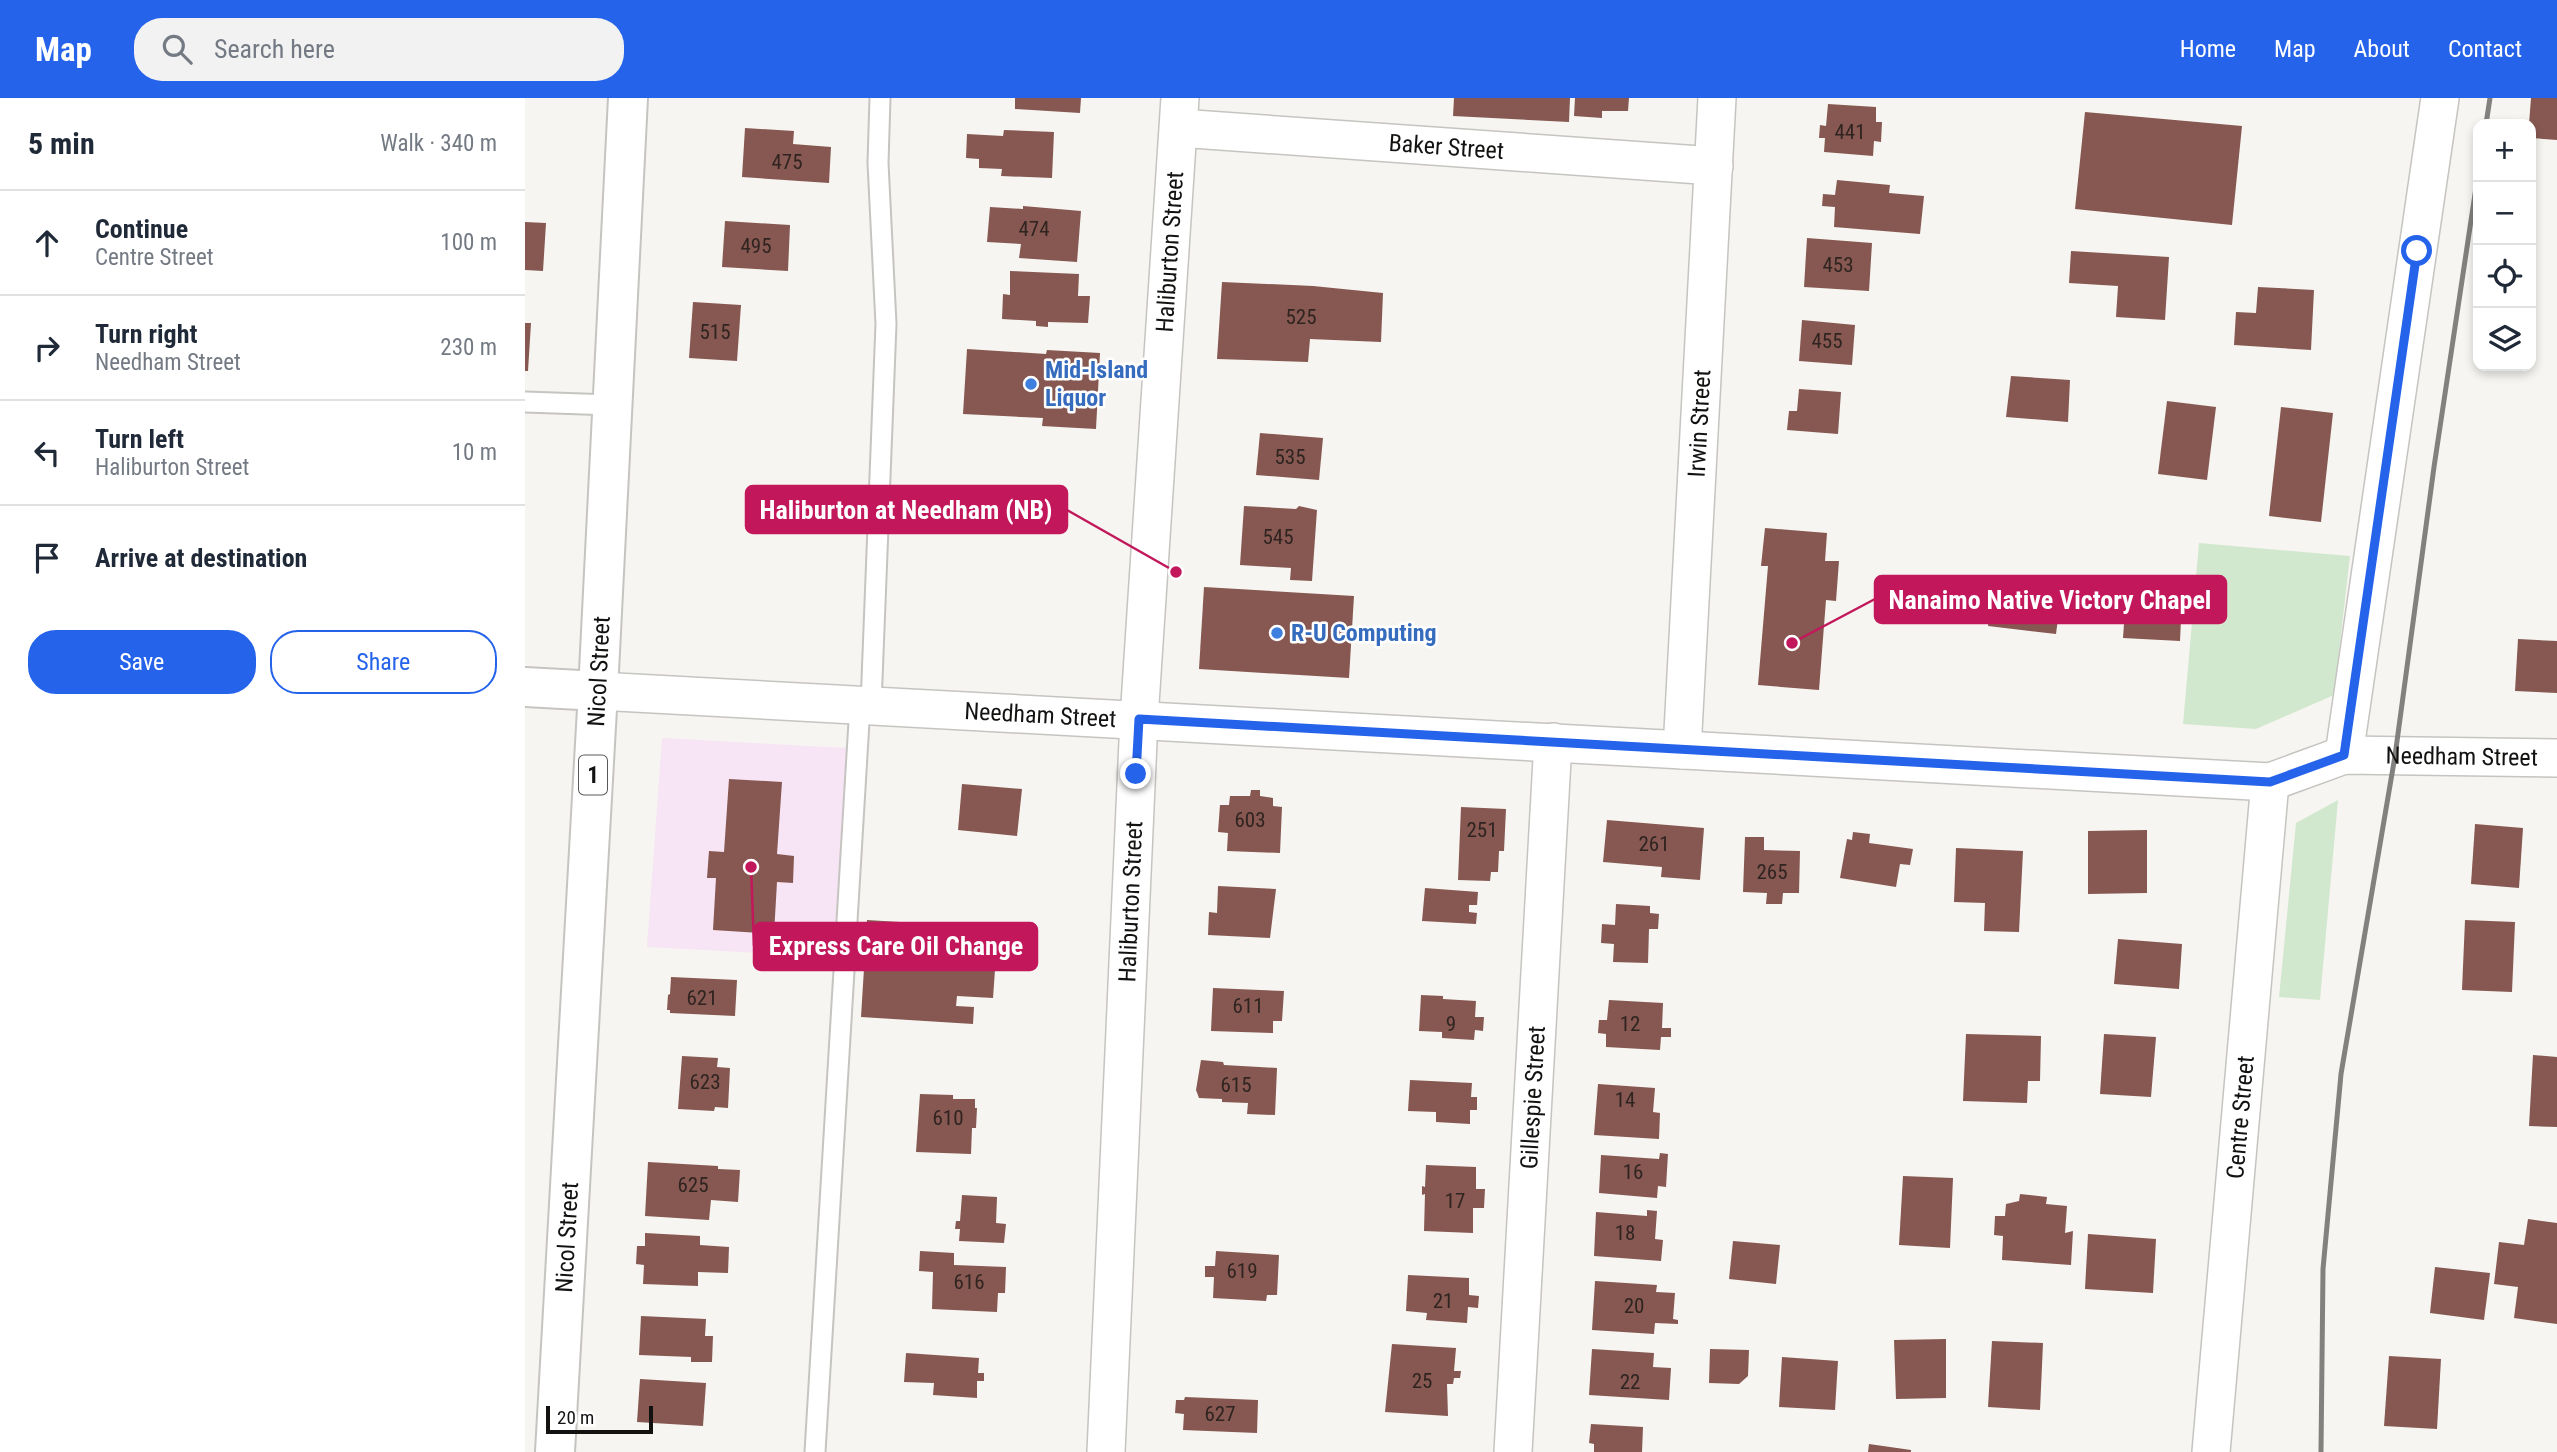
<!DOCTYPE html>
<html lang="en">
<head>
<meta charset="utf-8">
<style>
  body { margin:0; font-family:"Roboto Condensed",sans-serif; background:#f2f2f3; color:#1f2937 }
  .controls { position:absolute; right:21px; top:21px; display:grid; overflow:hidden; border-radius:14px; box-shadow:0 4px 10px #0003 }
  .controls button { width:63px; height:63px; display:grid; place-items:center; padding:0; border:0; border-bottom:2px solid #e0e1e3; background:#fff; color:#1f2937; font:35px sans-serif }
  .scale { position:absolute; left:21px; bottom:18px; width:107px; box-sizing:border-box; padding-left:7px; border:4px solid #131211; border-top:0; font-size:19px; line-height:24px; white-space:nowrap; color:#131211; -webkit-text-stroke:5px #fff; paint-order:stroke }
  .stop { position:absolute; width:21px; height:21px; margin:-16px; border:5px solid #2563eb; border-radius:50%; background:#fff }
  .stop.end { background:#2563eb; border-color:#fff; box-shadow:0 2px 7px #0008 }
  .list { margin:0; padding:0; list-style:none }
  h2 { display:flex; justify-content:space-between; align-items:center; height:91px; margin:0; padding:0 28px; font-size:30px }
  h2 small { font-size:23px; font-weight:400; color:#747a83 }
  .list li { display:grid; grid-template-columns:46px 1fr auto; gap:21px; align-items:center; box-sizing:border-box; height:105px; padding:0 28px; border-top:2px solid #e0e1e3 }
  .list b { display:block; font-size:26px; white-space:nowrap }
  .list p { margin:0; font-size:23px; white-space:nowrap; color:#747a83 }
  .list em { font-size:23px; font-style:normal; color:#747a83 }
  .actions { display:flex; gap:14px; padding:21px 28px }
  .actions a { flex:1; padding:16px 0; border:2px solid #2563eb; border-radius:28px; text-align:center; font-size:24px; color:#2563eb }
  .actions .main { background:#2563eb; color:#fff }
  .icon { flex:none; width:38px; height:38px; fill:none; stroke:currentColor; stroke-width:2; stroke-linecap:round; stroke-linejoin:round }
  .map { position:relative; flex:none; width:2032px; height:1354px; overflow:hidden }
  header { display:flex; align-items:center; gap:42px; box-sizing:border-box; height:98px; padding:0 35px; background:#2563eb; color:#fff }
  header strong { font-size:33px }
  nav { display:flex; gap:38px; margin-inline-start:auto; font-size:24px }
  .search { width:490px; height:63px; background:#f2f2f3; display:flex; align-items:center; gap:18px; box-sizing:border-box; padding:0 24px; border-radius:28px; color:#747a83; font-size:26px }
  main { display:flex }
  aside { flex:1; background:#fff }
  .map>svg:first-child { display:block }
  .commercial { fill:#f7e4f4 }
  .green { fill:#d2e8ce }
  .building { fill:#865851 }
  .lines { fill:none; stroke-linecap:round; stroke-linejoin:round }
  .lane-casing { stroke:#c6c4c1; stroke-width:23 }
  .street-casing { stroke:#c6c4c1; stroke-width:40 }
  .secondary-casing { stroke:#c6c4c1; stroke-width:42 }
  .highway-casing { stroke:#c6c4c1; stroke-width:42 }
  .lane { stroke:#fff; stroke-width:19 }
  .street { stroke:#fff; stroke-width:37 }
  .secondary { stroke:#fff; stroke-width:38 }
  .highway { stroke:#fff; stroke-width:38 }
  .rail { stroke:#82817f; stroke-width:5 }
  .route { stroke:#2563eb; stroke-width:9 }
  .shop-dot { fill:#3f7fe0; stroke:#fff; stroke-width:2.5 }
  .labels { text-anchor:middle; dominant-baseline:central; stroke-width:5; stroke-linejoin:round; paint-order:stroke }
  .number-label { font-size:21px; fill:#302421 }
  .shield { fill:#fff; stroke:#5a5958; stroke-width:2 }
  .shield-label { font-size:23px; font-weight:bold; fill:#131211 }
  .street-label { font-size:24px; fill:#131211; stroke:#fff }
  .shop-label { font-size:24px; font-weight:bold; fill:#366cbe; stroke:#fff; text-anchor:start }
  .leader { fill:none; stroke:#c2185b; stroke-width:2.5 }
  .callout-dot { fill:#c2185b; stroke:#fff; stroke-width:2.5 }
  .callout { fill:#c2185b; stroke:#c2185b; stroke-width:2.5 }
  .callout-label { font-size:26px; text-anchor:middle; font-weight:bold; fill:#fff }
</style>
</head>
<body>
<header>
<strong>Map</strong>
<div class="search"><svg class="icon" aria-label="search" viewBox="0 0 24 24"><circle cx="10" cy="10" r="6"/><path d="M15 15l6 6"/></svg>Search here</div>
<nav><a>Home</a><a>Map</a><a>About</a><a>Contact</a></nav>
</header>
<main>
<aside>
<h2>5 min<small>Walk · 340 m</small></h2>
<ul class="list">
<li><svg class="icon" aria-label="ahead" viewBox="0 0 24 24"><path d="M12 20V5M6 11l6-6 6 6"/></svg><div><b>Continue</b><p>Centre Street</p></div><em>100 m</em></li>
<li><svg class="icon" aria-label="right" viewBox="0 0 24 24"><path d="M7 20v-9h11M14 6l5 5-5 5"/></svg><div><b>Turn right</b><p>Needham Street</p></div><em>230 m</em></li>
<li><svg class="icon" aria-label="left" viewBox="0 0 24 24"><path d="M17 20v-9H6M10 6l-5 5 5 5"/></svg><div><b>Turn left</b><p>Haliburton Street</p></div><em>10 m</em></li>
<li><svg class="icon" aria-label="arrive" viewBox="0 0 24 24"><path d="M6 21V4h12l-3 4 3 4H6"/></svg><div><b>Arrive at destination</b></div></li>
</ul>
<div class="actions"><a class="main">Save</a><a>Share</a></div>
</aside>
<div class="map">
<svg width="2032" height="1354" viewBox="0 0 2032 1354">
  <rect width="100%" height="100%" fill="#f6f5f1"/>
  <!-- commercial -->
  <path class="commercial" d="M137,640L323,650L308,859L122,849Z"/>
  <!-- green -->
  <g class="green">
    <path d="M1674,445L1825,458L1809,597L1731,631L1658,626Z"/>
    <path d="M1813,702L1795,902L1754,899L1771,725Z"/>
  </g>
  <!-- building -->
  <g class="building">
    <path d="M490,0H556L555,15L490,11Z"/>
    <path d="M929,0H1045L1044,24L928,18Z"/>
    <path d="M1050,0H1104L1103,13H1077V20L1049,18Z"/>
    <path d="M2006,0H2032V42L2006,40L2004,26Z"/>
    <path d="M1303,6L1351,9V24H1357L1356,44L1349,43L1348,58L1299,54L1300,40H1294L1295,27L1301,28Z"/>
    <path d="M1560,14L1717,28L1707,127L1550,111Z"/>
    <path d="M220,30L269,33L268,46L306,49L304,85L217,79Z"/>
    <path d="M479,32L529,34L527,80L476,78L477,71L454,70V61L441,60L442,36L478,38Z"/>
    <path d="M1312,82L1365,87L1364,95L1399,98L1395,136L1309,129L1310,109L1297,108L1298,96L1310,97Z"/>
    <path d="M498,108L556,113L552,164L494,160L496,146L462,144L465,109L498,111Z"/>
    <path d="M200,123L265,127L263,173L197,169Z"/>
    <path d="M0,124L21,125L18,173L0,172Z"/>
    <path d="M1282,140L1347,145L1344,193L1279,189Z"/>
    <path d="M1546,153L1644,159L1640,222L1591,219L1593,188L1544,185Z"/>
    <path d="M485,173L554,176L553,198H565L563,225L523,224V229L511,228V223L477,221L478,196L485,197Z"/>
    <path d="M697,184L788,188L858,195L856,244L785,241L783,264L692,261Z"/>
    <path d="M1733,189L1789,192L1786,252L1709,247L1711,214L1731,215Z"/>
    <path d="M168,204L216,207L212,263L164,260Z"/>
    <path d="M1277,222L1330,227L1327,267L1274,263Z"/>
    <path d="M0,225H6L3,273H0Z"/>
    <path d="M442,251L521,256L522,252L575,255L571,331L517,328L518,320L438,316Z"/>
    <path d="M1486,278L1545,282L1543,324L1481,319Z"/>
    <path d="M1274,291L1316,294L1313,336L1262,332L1264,313H1272Z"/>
    <path d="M1642,303L1691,309L1682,382L1633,376Z"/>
    <path d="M1756,309L1808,315L1796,424L1744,418Z"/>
    <path d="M735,335L798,340L794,382L731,377Z"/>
    <path d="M719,408L771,411L774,408L792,412L787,483L765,482L766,470L715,467Z"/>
    <path d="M1240,430L1302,435L1300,463H1314L1311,503L1301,502L1294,592L1233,587L1243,468H1236Z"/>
    <path d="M1469,482L1537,490L1531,536L1463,528Z"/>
    <path d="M679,489L829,498L824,580L674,571Z"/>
    <path d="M1601,497L1657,499L1655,543L1598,540Z"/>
    <path d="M1993,541L2032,543V595L1990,593Z"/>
    <path d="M204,681L257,684L252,756L269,758L268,785L252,784L249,836L188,832L191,780H182L184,753L199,754Z"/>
    <path d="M437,686L497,691L492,738L433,732Z"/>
    <path d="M726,692H735V698L748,700V708L757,709L755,755L702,753L703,735L693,734L695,707H704L705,698H725Z"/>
    <path d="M936,709L981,711L979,753H974L973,774H966L965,783L933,782Z"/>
    <path d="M1082,722L1179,730L1175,782L1136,779L1137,769L1078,764Z"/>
    <path d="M1950,726L1998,730L1994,790L1946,786Z"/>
    <path d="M1622,732V795L1563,796V733Z"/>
    <path d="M1328,734L1345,736L1344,745L1388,751L1385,767L1375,766L1371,789L1315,780L1322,741L1327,742Z"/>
    <path d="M1220,739H1239V752L1275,753L1274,795H1258L1257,806H1241L1242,795L1218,794Z"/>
    <path d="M1431,750L1498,753L1494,834L1459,833L1460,805L1429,804Z"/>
    <path d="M693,788L751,791L745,840L683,837L684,814L692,815Z"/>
    <path d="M900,790L953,794L952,807H944V814L952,815L951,826L897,823Z"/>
    <path d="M1091,806L1125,808V815L1134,816L1133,831H1124L1123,865L1088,864L1089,846L1076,845L1077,826L1090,827Z"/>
    <path d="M342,822L473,830L468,900L432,898L431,908L449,909L448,926L336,919Z"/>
    <path d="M1940,822L1990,824L1987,894L1937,892Z"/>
    <path d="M1593,841L1657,846L1654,891L1589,886Z"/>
    <path d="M146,879L212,882L210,918L145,915V912H142L143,897L145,896Z"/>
    <path d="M688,890L759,893L757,923H748V935L686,933Z"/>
    <path d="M896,897L918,898V901L951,903L950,919H959L958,933L950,932L949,942L917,940V934L894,933Z"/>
    <path d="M1084,902L1138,905L1137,930H1146V939H1136L1135,952L1081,949V936L1073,935L1074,922H1082Z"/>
    <path d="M1441,936L1516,938L1515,983H1503L1502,1005L1438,1003Z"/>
    <path d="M1579,936L1631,939L1626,999L1575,996Z"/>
    <path d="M2008,957L2032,959V1029L2004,1028Z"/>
    <path d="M157,958L193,960L192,969L205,970L203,1010L190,1009L189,1013L153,1011Z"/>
    <path d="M676,962L698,964L699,967L752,970L750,1017L722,1016L723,1005L697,1004V1001L674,1000L671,992Z"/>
    <path d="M885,982L947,985L946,999H952V1012H945V1026L911,1024V1014L883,1013Z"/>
    <path d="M1073,986L1130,990L1128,1014L1135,1015L1134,1041L1069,1037Z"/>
    <path d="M395,996L428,997V1001H450V1010H452L451,1030H447L446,1056L391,1054Z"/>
    <path d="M1135,1055L1143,1056L1141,1089L1133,1088L1132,1100L1074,1095L1076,1057L1134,1061Z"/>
    <path d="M123,1064L193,1068V1071L215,1072L213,1104L186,1102L184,1122L120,1118Z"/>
    <path d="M901,1067L951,1069V1091H960L959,1110H948V1135L899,1133L900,1096L897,1097V1088L900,1089Z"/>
    <path d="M1378,1078L1428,1080L1425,1150L1374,1147Z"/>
    <path d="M1495,1096L1522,1099L1521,1106L1542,1108L1540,1135L1548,1133L1546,1167L1477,1162L1478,1138L1469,1137L1470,1118H1480L1481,1106L1494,1103Z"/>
    <path d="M437,1097L472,1099L471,1125L481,1126L479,1145L434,1143L435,1131H430L431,1123H435Z"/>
    <path d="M1122,1112L1132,1113L1130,1141L1138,1142L1136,1163L1069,1158L1071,1114L1122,1118Z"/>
    <path d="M2003,1121L2032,1125V1226L1989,1220L1993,1189L1969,1186L1974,1144L1999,1147Z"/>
    <path d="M120,1135L175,1138V1147L204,1149L203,1175L173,1174V1188L118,1186L119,1167L111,1166L112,1148H120Z"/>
    <path d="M1563,1136L1631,1141L1628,1195L1560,1191Z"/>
    <path d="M1208,1143L1255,1147L1251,1186L1204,1181Z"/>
    <path d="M395,1153L429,1155V1167L481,1169L480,1195H473L472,1214L407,1211L408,1174L394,1173Z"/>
    <path d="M691,1153L754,1157L752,1197H742L741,1203L688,1200L689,1179H680V1168H690Z"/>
    <path d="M1910,1169L1965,1175L1959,1222L1905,1215Z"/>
    <path d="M883,1177L944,1180V1197L954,1198L953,1210L943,1209L942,1225L901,1222L902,1215L881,1213Z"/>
    <path d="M1070,1183L1132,1187L1131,1194L1150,1195L1148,1221L1153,1222V1226L1130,1225L1129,1236L1067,1232Z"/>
    <path d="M116,1218L181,1221L180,1238H188L187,1264H166V1259L114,1257Z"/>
    <path d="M1421,1241V1300L1371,1301L1369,1242Z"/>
    <path d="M1467,1243L1518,1245L1515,1312L1463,1309Z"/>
    <path d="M867,1246L931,1250L929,1273H936L935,1280H929L928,1286H922L923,1318L860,1314Z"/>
    <path d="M1067,1251L1129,1255L1128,1269L1146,1270L1144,1302L1064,1297Z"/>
    <path d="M1185,1251L1224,1252L1223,1278L1214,1286L1184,1285Z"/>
    <path d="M381,1255L454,1260L453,1275H459V1283H452V1300L408,1297L409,1285L379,1284Z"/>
    <path d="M1864,1258L1916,1261L1912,1331L1859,1328Z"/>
    <path d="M1257,1259L1313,1263L1310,1312L1254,1309Z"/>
    <path d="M115,1281L181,1285L178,1328L112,1324Z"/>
    <path d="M660,1299L733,1302L732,1335L658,1332L659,1316L650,1315L651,1302H659Z"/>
    <path d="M1066,1326L1118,1329L1117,1354H1069V1346L1064,1345Z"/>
    <path d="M1344,1346L1386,1352V1354H1343Z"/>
  </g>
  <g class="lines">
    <defs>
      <g id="lane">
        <path d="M0,304L87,307"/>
        <path d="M346,607L361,226L353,65L355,0"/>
        <path d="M290,1354L335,607"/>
      </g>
      <g id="street">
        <path id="s1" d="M654,30L1189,68"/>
        <path id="s2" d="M73,593L1745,684L1819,657L2032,660"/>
        <path id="s3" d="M1157,652L1192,0"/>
        <path d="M1819,657L1915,0"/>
        <path id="s4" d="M581,1354L614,621L655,0"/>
        <path id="s5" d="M988,1354L1028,644"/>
        <path id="s6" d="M1686,1354L1745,684"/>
      </g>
      <path id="secondary" d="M0,589L73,593"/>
      <g id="highway">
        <path id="s7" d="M30,1354L73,593L103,0"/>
      </g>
    </defs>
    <!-- lane casing -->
    <use href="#lane" class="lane-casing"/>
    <!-- street casing -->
    <use href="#street" class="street-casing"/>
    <!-- secondary casing -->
    <use href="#secondary" class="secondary-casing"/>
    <!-- highway casing -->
    <use href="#highway" class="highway-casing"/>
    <!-- lane -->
    <use href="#lane" class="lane"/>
    <!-- street -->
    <use href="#street" class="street"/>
    <!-- secondary -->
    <use href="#secondary" class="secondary"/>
    <!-- highway -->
    <use href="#highway" class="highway"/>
    <!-- rail -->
    <g class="rail">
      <path d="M1961,26L1965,0"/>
      <path d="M1796,1354L1798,1171L1816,976L1870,658L1909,369L1953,76"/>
    </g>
  </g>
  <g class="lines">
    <!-- route -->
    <path class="route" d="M611,676L614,621L1745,684L1819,657L1892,153"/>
  </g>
  <!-- markers -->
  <g class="shop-dot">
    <circle cx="506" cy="286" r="7"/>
    <circle cx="752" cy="535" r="7"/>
  </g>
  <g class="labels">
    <!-- number labels -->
    <g class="number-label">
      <text x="1325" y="34">441</text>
      <text x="262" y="64">475</text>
      <text x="509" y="131">474</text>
      <text x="231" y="148">495</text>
      <text x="1313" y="167">453</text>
      <text x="776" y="219">525</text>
      <text x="190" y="234">515</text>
      <text x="1302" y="243">455</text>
      <text x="765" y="359">535</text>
      <text x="753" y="439">545</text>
      <text x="725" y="722">603</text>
      <text x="957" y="732">251</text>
      <text x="1129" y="746">261</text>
      <text x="1247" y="774">265</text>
      <text x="177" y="900">621</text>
      <text x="723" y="908">611</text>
      <text x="926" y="926">9</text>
      <text x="1105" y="926">12</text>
      <text x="180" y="984">623</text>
      <text x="711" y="987">615</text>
      <text x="1100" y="1002">14</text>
      <text x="423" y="1020">610</text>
      <text x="1108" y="1074">16</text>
      <text x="168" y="1087">625</text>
      <text x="930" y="1103">17</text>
      <text x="1100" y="1135">18</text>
      <text x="717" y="1173">619</text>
      <text x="444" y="1184">616</text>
      <text x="918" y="1203">21</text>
      <text x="1109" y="1208">20</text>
      <text x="897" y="1283">25</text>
      <text x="1105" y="1284">22</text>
      <text x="695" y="1316">627</text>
    </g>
    <!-- shield labels -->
    <rect class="shield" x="54" y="657.5" width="28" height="39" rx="5"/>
    <g class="shield-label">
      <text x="68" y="677">1</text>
    </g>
    <!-- street labels -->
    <g class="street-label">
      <text stroke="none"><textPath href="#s1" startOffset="268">Baker Street</textPath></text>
      <text stroke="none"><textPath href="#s4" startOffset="1202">Haliburton Street</textPath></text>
      <text stroke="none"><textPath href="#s3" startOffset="327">Irwin Street</textPath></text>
      <text stroke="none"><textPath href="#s7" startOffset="782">Nicol Street</textPath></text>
      <text stroke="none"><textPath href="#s2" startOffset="443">Needham Street</textPath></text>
      <text stroke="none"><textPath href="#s2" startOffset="1871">Needham Street</textPath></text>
      <text stroke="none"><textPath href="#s4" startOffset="551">Haliburton Street</textPath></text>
      <text stroke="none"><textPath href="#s5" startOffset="355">Gillespie Street</textPath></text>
      <text stroke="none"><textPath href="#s6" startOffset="336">Centre Street</textPath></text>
      <text stroke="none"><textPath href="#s7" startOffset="215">Nicol Street</textPath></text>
    </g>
    <!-- shop labels -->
    <g class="shop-label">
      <text x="520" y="272">Mid-Island<tspan x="520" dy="28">Liquor</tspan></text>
      <text x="766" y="535">R-U Computing</text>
    </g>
  </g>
  <!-- callouts -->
  <path class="leader" d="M651 474L542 412M1267 545L1350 501M226 769L229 848"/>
  <g class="callout-dot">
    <circle cx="651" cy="474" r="7"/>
    <circle cx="1267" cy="545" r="7"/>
    <circle cx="226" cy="769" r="7"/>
  </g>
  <g class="callout">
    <rect x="221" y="388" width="321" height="47" rx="7"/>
    <rect x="1350" y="478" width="351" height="47" rx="7"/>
    <rect x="229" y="825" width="283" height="47" rx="7"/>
  </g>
  <g class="callout-label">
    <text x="381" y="421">Haliburton at Needham (NB)</text>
    <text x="1525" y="511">Nanaimo Native Victory Chapel</text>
    <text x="371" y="857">Express Care Oil Change</text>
  </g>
</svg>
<div class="controls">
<button>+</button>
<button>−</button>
<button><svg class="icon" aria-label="locate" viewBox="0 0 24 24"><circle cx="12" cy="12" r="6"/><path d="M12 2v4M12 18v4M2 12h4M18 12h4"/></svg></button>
<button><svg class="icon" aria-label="layers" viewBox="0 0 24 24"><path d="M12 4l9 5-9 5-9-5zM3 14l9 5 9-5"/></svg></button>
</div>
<div class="scale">20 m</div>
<div class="stop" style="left:1892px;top:153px"></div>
<div class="stop end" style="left:611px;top:676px"></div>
</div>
</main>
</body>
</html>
